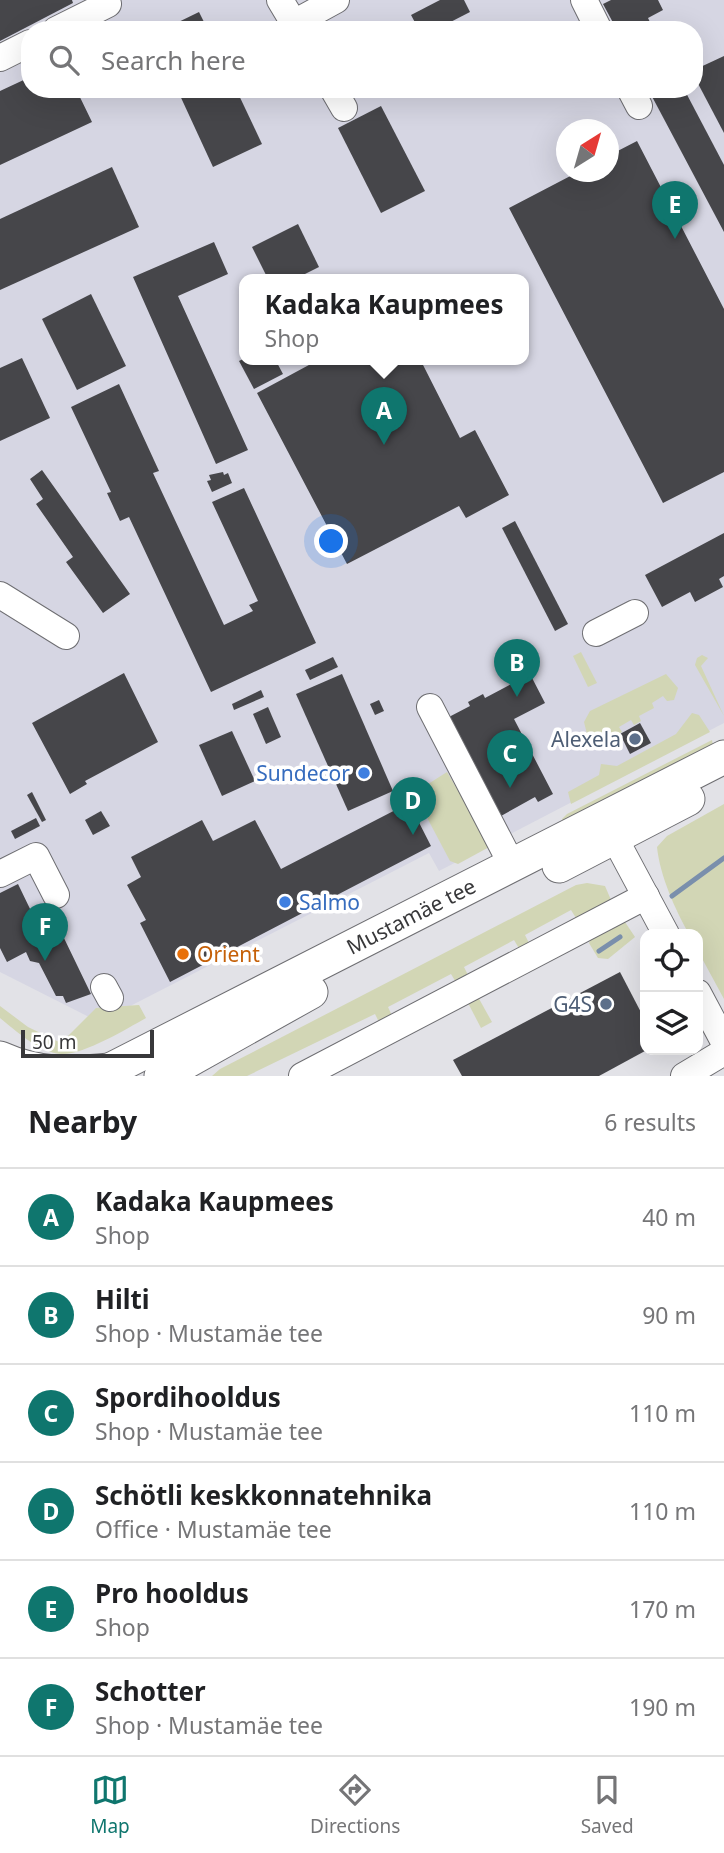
<!DOCTYPE html>
<html lang="en">
<head>
<meta charset="utf-8">
<style>
  body { margin:0; font-family:"Noto Sans",sans-serif; background:#f2f2f2; color:#202124 }
  .controls { position:absolute; right:21px; bottom:21px; display:grid; overflow:hidden; border-radius:14px; box-shadow:0 7px 28px #0002 }
  .controls button { width:63px; height:63px; display:grid; place-items:center; padding:0; border:0; border-bottom:2px solid #e0e0e0; background:#fff; color:#202124; font:35px sans-serif }
  .compass { position:absolute; left:556px; top:119px; width:63px; height:63px; border-radius:50%; background:#fff; box-shadow:0 7px 28px #0002; rotate:37deg }
  .scale { position:absolute; left:21px; bottom:18px; width:133px; box-sizing:border-box; padding-left:7px; border:4px solid #38383a; border-top:0; font-size:19px; line-height:24px; white-space:nowrap; color:#38383a; -webkit-text-stroke:5px #fff; paint-order:stroke }
  .you { position:absolute; left:332px; top:542px; width:24px; height:24px; margin:-18px; border:5px solid #fff; border-radius:50%; background:#1a73e8; box-shadow:0 0 0 10px #1a73e833 }
  .badge { display:grid; place-items:center; width:46px; height:46px; border-radius:50%; background:#0f766e; color:#fff; font-size:23px; font-weight:700 }
  .pin { position:absolute; translate:-50% -58px; filter:drop-shadow(0 2px 4px #0008) }
  .pin::after { content:''; position:absolute; top:37px; width:24px; height:21px; background:inherit; clip-path:polygon(0 0,100% 0,50% 100%) }
  .popup { position:absolute; left:239px; top:274px; width:290px; height:91px; box-sizing:border-box; display:grid; place-content:center; border-radius:14px; background:#fff; filter:drop-shadow(0 2px 5px #0005); font-size:23px; white-space:nowrap; color:#757577 }
  .popup b { font-size:26px; color:#202124 }
  .popup::after { content:''; position:absolute; left:50%; top:100%; margin-left:-14px; border:14px solid transparent; border-top-color:#fff }
  .list { margin:0; padding:0; list-style:none }
  h2 { display:flex; justify-content:space-between; align-items:center; height:91px; margin:0; padding:0 28px; font-size:30px }
  h2 small { font-size:23px; font-weight:400; color:#757577 }
  .list li { display:grid; grid-template-columns:46px 1fr auto; gap:21px; align-items:center; box-sizing:border-box; height:98px; padding:0 28px; border-top:2px solid #e0e0e0 }
  .list b { display:block; font-size:26px; white-space:nowrap }
  .list p { margin:0; font-size:23px; white-space:nowrap; color:#757577 }
  .list em { font-size:23px; font-style:normal; color:#757577 }
  .icon { flex:none; width:38px; height:38px; fill:none; stroke:currentColor; stroke-width:2; stroke-linecap:round; stroke-linejoin:round }
  .map { position:relative; flex:none; width:724px; height:1076px; overflow:hidden }
  .search { position:absolute; background:#fff; box-shadow:0 7px 28px #0002; left:21px; right:21px; top:21px; height:77px; display:flex; align-items:center; gap:18px; box-sizing:border-box; padding:0 24px; border-radius:28px; color:#757577; font-size:26px }
  .sheet { height:679px; background:#fff }
  nav { display:flex; justify-content:space-around; align-items:center; box-sizing:border-box; height:98px; border-top:2px solid #e0e0e0; background:#fff; font-size:19px; color:#757577 }
  nav a { display:grid; justify-items:center; gap:4px }
  nav .on { color:#0f766e }
  .map>svg:first-child { display:block }
  .built { fill:#d6d6e3; fill-rule:evenodd }
  .green { fill:#d2d6b5 }
  .lines { fill:none; stroke-linecap:round; stroke-linejoin:round }
  .stream { stroke:#7a8fac; stroke-width:5 }
  .building { fill:#46464a }
  .minor-casing { stroke:#6e6e72; stroke-width:28 }
  .major-casing { stroke:#6e6e72; stroke-width:35 }
  .minor { stroke:#fff; stroke-width:26 }
  .major { stroke:#fff; stroke-width:33 }
  .service-dot { fill:#5c6f8a; stroke:#fff; stroke-width:2.5 }
  .shop-dot { fill:#3f7fe0; stroke:#fff; stroke-width:2.5 }
  .food-dot { fill:#e8710a; stroke:#fff; stroke-width:2.5 }
  .labels { text-anchor:middle; dominant-baseline:central; stroke-width:7; stroke-linejoin:round; paint-order:stroke }
  .service-label { font-size:21px; fill:#4e5e75; stroke:#fff; text-anchor:end }
  .shop-label { font-size:21px; fill:#366cbe; stroke:#fff; text-anchor:end }
  .street-label { font-size:21px; fill:#38383a; stroke:#fff }
  .food-label { font-size:21px; fill:#c56008; stroke:#fff; text-anchor:start }
</style>
</head>
<body>
<div class="map">
<svg width="724" height="1076" viewBox="0 0 724 1076">
  <rect width="100%" height="100%" fill="#e2e2e7"/>
  <!-- built -->
  <path class="built" d="M0,0H724V723L439,871L429,853L99,1022L0,972ZM30,30H694V89H30ZM566,130H608V172H566ZM244,279H524V359H244Z"/>
  <!-- green -->
  <g class="green">
    <path d="M581,652L597,683L588,687L573,656Z"/>
    <path d="M702,655L708,658L701,666L724,716L695,665L697,658Z"/>
    <path d="M666,674L678,688L674,700L667,701L663,696L652,703L654,708L639,716L641,721L634,725L631,720L619,727L622,732L606,741L594,740L587,734L584,722L590,711Z"/>
    <path d="M692,713L699,715L710,732L571,804L568,792L599,775L601,764L617,766L676,734Z"/>
    <path d="M712,740L713,745L565,825L562,819L567,814Z"/>
    <path d="M447,772L491,846L458,864L450,861L414,793Z"/>
    <path d="M724,804V999L698,951V934H689C675,909 660,876 657,847L667,836Z"/>
    <path d="M587,883L605,886L611,900L576,918L571,910L525,935L530,945L520,950L514,940L464,967L469,977L457,984L451,974L388,1007L393,1018L381,1026L375,1014L247,1076H212L220,1069L576,885Z"/>
    <path d="M623,919L635,937L608,959L598,958L589,943L593,935Z"/>
    <path d="M478,997L492,1022L481,1028L468,1003Z"/>
    <path d="M139,1005L146,1018C126,1029 84,1055 61,1054C39,1052 16,1031 0,1018V1006L28,1027L61,1043L96,1008Z"/>
  </g>
  <g class="lines">
    <!-- stream -->
    <g class="stream">
      <path d="M672,896L724,858"/>
      <path d="M599,951L620,937"/>
    </g>
  </g>
  <!-- building -->
  <g class="building">
    <path d="M0,0H72L73,3L0,41Z"/>
    <path d="M440,0H464L470,12L435,30H419L411,15Z"/>
    <path d="M611,0H658L663,10L648,18L654,30H617L603,4Z"/>
    <path d="M199,12L208,30H162Z"/>
    <path d="M724,56V133L694,76V70Z"/>
    <path d="M30,77V89H76L92,122L0,165V91Z"/>
    <path d="M177,89H236L262,144L213,167Z"/>
    <path d="M648,89H684L724,165V232Z"/>
    <path d="M381,106L425,191L381,213L338,128Z"/>
    <path d="M637,141L724,309V472L663,503L509,208L578,172H608V156Z"/>
    <path d="M112,167L139,227L0,290V219Z"/>
    <path d="M298,224L319,267L295,279H268L252,247Z"/>
    <path d="M214,242L228,274L178,296L248,450L216,464L133,277Z"/>
    <path d="M91,294L126,366L77,390L42,319Z"/>
    <path d="M22,358L50,418L0,441V368Z"/>
    <path d="M243,359H275L283,374L254,389L239,361Z"/>
    <path d="M320,359H420L460,438L475,430L509,495L466,518L459,506L347,564L257,393Z"/>
    <path d="M119,384L159,471L153,473L224,625L253,611L249,605L258,601L212,502L244,488L316,643L211,692L129,517L120,521L107,493L111,492L71,407Z"/>
    <path d="M42,470L130,594L103,613L66,562L73,557L36,504L43,499L30,479Z"/>
    <path d="M223,472L224,475L228,473L232,483L212,492L207,481L211,480L209,475Z"/>
    <path d="M515,521L568,624L555,631L502,528Z"/>
    <path d="M724,533V576L719,579L723,587L695,602L690,592L662,607L645,575Z"/>
    <path d="M333,657L338,667L310,680L305,670Z"/>
    <path d="M124,673L158,742L85,781L87,784L70,794L32,723Z"/>
    <path d="M342,674L393,791L348,811L296,694Z"/>
    <path d="M530,674L545,703L514,719L553,794L538,802L535,797L492,821L447,718L470,706L468,702L483,694L485,698Z"/>
    <path d="M261,690L264,697L234,710L232,704Z"/>
    <path d="M379,700L384,711L375,715L370,704Z"/>
    <path d="M268,707L281,737L266,744L253,714Z"/>
    <path d="M640,723L651,743L630,754L620,734Z"/>
    <path d="M232,731L255,781L222,796L199,745Z"/>
    <path d="M32,792L46,820L42,822L27,795Z"/>
    <path d="M409,803L431,846L170,982L140,923L146,920L127,885L141,877L131,857L202,820L213,841L255,820L281,869Z"/>
    <path d="M101,811L110,826L93,835L85,820Z"/>
    <path d="M36,818L40,826L15,839L11,831Z"/>
    <path d="M18,884L32,913L48,905L91,994L66,1003L63,996H56L39,963L30,961L26,952L7,962L0,948V893Z"/>
    <path d="M620,972L645,1020V1051L599,1076H462L453,1060Z"/>
  </g>
  <g class="lines">
    <defs>
      <g id="minor">
        <path d="M280,0L298,30"/>
        <path d="M584,0L599,30"/>
        <path d="M294,23L336,0"/>
        <path d="M56,30L108,4"/>
        <path d="M0,58L30,43"/>
        <path d="M333,89L344,108"/>
        <path d="M630,89L639,106"/>
        <path d="M0,595L66,636"/>
        <path d="M596,633L635,613"/>
        <path d="M430,707L512,865"/>
        <path d="M606,822L666,934"/>
        <path d="M0,874L36,856L56,895"/>
        <path d="M104,987L110,998"/>
        <path d="M698,993L724,1042"/>
        <path d="M302,1076L646,896"/>
        <path d="M684,1076L724,1052"/>
      </g>
      <g id="major">
        <path d="M559,866L688,799"/>
        <path d="M0,1058C38,1075 69,1074 110,1070"/>
        <path d="M98,1076L724,757"/>
        <path d="M161,1076L311,992"/>
      </g>
    </defs>
    <!-- minor casing -->
    <use href="#minor" class="minor-casing"/>
    <!-- major casing -->
    <use href="#major" class="major-casing"/>
    <!-- minor -->
    <use href="#minor" class="minor"/>
    <!-- major -->
    <use href="#major" class="major"/>
  </g>
  <!-- markers -->
  <g class="service-dot">
    <circle cx="635" cy="739" r="7"/>
    <circle cx="606" cy="1004" r="7"/>
  </g>
  <g class="shop-dot">
    <circle cx="364" cy="773" r="7"/>
    <circle cx="285" cy="902" r="7"/>
  </g>
  <circle class="food-dot" cx="183" cy="954" r="7"/>
  <g class="labels">
    <!-- service labels -->
    <g class="service-label">
      <text x="621" y="739">Alexela</text>
      <text x="592" y="1004">G4S</text>
    </g>
    <!-- shop labels -->
    <g class="shop-label">
      <text x="350" y="773">Sundecor</text>
      <text x="299" y="902" text-anchor="start">Salmo</text>
    </g>
    <!-- street labels -->
    <g class="street-label">
      <text transform="translate(411 916) rotate(-27)">Mustamäe tee</text>
    </g>
    <!-- food labels -->
    <g class="food-label">
      <text x="197" y="954">Orient</text>
    </g>
  </g>
</svg>
<div class="controls">
<button><svg class="icon" aria-label="locate" viewBox="0 0 24 24"><circle cx="12" cy="12" r="6"/><path d="M12 2v4M12 18v4M2 12h4M18 12h4"/></svg></button>
<button><svg class="icon" aria-label="layers" viewBox="0 0 24 24"><path d="M12 4l9 5-9 5-9-5zM3 14l9 5 9-5"/></svg></button>
</div>
<svg class="compass" viewBox="-18 -18 36 36"><path d="M0-13l5 13h-10z" fill="#e53935"/><path d="M0 13l5-13h-10z" fill="#757577"/></svg>
<div class="scale">50 m</div>
<div class="you"></div>
<div class="pin badge" style="left:384px;top:445px">A</div>
<div class="popup"><b>Kadaka Kaupmees</b>Shop</div>
<div class="pin badge" style="left:517px;top:697px">B</div>
<div class="pin badge" style="left:510px;top:788px">C</div>
<div class="pin badge" style="left:413px;top:835px">D</div>
<div class="pin badge" style="left:675px;top:239px">E</div>
<div class="pin badge" style="left:45px;top:961px">F</div>
<div class="search"><svg class="icon" aria-label="search" viewBox="0 0 24 24"><circle cx="10" cy="10" r="6"/><path d="M15 15l6 6"/></svg>Search here</div>
</div>
<section class="sheet">
<h2>Nearby<small>6 results</small></h2>
<ul class="list">
<li><span class="badge">A</span><div><b>Kadaka Kaupmees</b><p>Shop</p></div><em>40 m</em></li>
<li><span class="badge">B</span><div><b>Hilti</b><p>Shop · Mustamäe tee</p></div><em>90 m</em></li>
<li><span class="badge">C</span><div><b>Spordihooldus</b><p>Shop · Mustamäe tee</p></div><em>110 m</em></li>
<li><span class="badge">D</span><div><b>Schötli keskkonnatehnika</b><p>Office · Mustamäe tee</p></div><em>110 m</em></li>
<li><span class="badge">E</span><div><b>Pro hooldus</b><p>Shop</p></div><em>170 m</em></li>
<li><span class="badge">F</span><div><b>Schotter</b><p>Shop · Mustamäe tee</p></div><em>190 m</em></li>
</ul>
</section>
<nav>
<a class="on"><svg class="icon" aria-label="map" viewBox="0 0 24 24"><path d="M3 6l6-2 6 2 6-2v14l-6 2-6-2-6 2zM9 4v14M15 6v14"/></svg>Map</a>
<a><svg class="icon" aria-label="directions" viewBox="0 0 24 24"><path d="M12 3l9 9-9 9-9-9zM9 14v-3h6M13 9l2 2-2 2"/></svg>Directions</a>
<a><svg class="icon" aria-label="saved" viewBox="0 0 24 24"><path d="M7 4h10v16l-5-4-5 4z"/></svg>Saved</a>
</nav>
</body>
</html>
